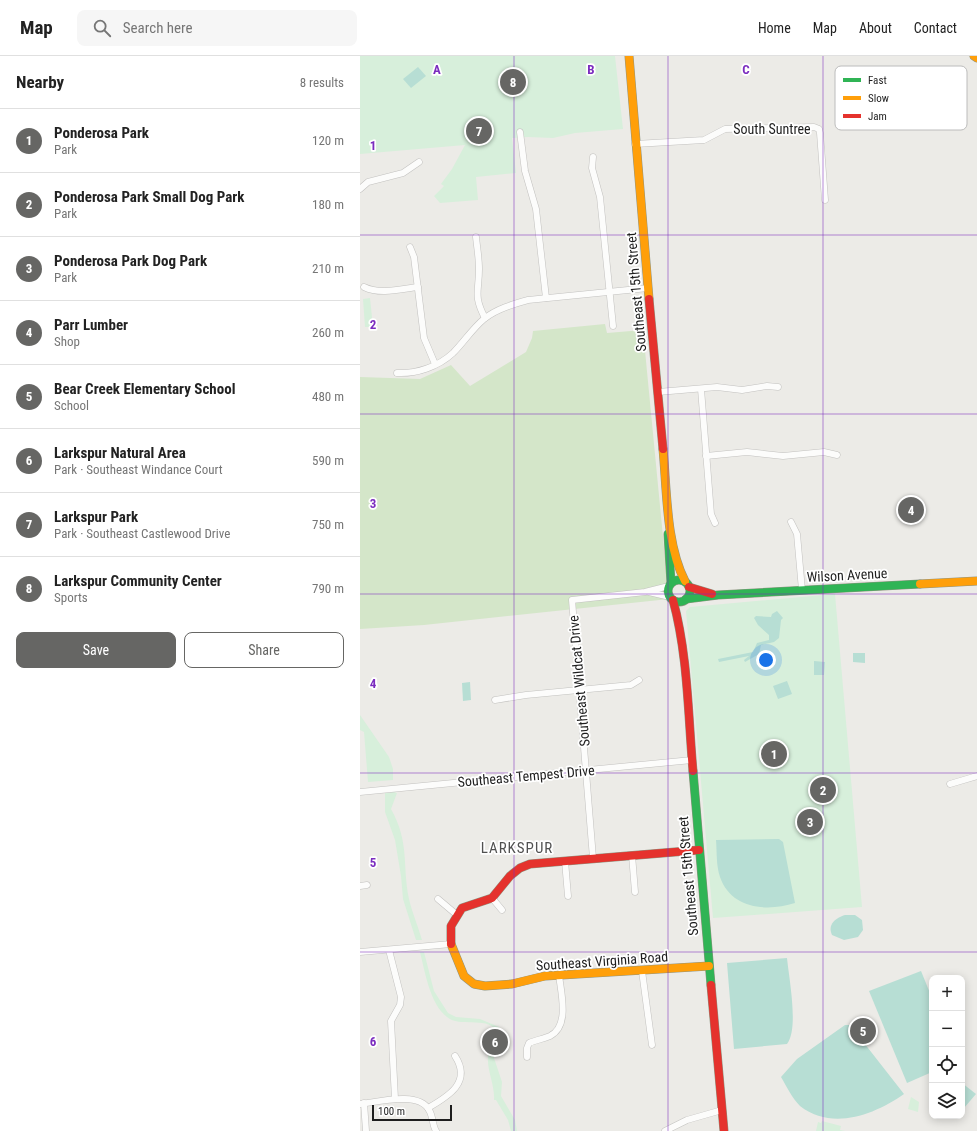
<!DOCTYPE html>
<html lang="en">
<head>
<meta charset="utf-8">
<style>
  body { margin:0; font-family:"Roboto Condensed",sans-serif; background:#f6f6f6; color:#222 }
  .controls { position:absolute; right:12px; bottom:12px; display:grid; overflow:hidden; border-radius:8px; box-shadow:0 2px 10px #0003 }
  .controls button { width:36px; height:36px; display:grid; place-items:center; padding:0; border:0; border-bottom:1px solid #e0e0e0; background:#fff; color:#222; font:20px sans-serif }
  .scale { position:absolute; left:12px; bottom:10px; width:80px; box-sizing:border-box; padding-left:4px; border:2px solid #1e1e1e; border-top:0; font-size:11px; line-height:14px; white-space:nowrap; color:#1e1e1e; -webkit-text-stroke:3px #fff; paint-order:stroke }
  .you { position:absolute; left:406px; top:604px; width:14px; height:14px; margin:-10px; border:3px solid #fff; border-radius:50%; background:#1a73e8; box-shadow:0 0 0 6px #1a73e833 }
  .badge { display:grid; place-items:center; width:26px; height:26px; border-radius:50%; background:#666664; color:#fff; font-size:13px; font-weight:700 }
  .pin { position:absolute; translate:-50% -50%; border:2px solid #fff; box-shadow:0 1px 4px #0006 }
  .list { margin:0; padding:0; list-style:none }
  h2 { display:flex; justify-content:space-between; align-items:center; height:52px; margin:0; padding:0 16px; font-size:17px }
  h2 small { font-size:13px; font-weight:400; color:#767676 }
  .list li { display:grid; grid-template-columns:26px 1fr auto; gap:12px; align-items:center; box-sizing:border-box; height:64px; padding:0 16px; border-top:1px solid #e0e0e0 }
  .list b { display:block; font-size:15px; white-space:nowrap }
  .list p { margin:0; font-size:13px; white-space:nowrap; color:#767676 }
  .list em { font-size:13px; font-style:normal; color:#767676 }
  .actions { display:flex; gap:8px; padding:12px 16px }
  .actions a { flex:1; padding:9px 0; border:1px solid #666664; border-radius:8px; text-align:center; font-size:14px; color:#666664 }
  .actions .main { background:#666664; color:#fff }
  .icon { flex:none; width:22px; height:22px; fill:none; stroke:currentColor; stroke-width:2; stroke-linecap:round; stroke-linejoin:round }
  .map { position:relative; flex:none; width:617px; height:1075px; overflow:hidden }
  header { display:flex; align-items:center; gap:24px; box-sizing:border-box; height:56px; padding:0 20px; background:#fff; border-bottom:1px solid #e0e0e0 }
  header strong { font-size:19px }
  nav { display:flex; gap:22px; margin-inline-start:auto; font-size:14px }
  .search { width:280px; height:36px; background:#f6f6f6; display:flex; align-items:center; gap:10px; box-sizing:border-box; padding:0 14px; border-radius:8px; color:#767676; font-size:15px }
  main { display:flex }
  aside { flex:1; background:#fff }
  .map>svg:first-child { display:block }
  .grass { fill:#d4e6c9 }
  .park { fill:#d7efdb }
  .pitch { fill:#b7ded4 }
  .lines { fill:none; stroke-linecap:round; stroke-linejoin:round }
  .street-casing { stroke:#c2c1bf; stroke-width:7 }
  .fast-casing { stroke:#8f9481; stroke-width:9 }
  .slow-casing { stroke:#8f9481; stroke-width:9 }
  .jam-casing { stroke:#8f9481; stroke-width:9 }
  .street { stroke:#fcfcfb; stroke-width:6 }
  .fast { stroke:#30b455; stroke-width:8 }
  .slow { stroke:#ff9f0a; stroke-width:8 }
  .jam { stroke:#e5322d; stroke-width:8 }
  .grid { fill:none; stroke:#7b2cbf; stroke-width:1; stroke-opacity:0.55 }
  .labels { text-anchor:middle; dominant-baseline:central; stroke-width:3.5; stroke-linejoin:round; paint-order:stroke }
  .street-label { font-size:14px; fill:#1e1e1e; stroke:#fff }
  .neighbourhood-label { font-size:15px; letter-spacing:1px; fill:#515151; stroke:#fff }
  .key { fill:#fff; stroke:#bcbcbc; stroke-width:1 }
  .key-label { font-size:11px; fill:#1e1e1e }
  .grid-label { font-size:13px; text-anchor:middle; font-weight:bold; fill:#7b2cbf; stroke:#fff; stroke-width:3.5; stroke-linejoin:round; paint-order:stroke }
</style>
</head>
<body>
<header>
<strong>Map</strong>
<div class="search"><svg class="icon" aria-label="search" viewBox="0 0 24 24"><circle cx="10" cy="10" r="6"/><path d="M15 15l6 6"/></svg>Search here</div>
<nav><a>Home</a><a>Map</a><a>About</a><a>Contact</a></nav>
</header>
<main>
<aside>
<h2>Nearby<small>8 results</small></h2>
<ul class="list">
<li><span class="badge">1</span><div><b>Ponderosa Park</b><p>Park</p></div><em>120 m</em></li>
<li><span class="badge">2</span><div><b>Ponderosa Park Small Dog Park</b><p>Park</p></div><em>180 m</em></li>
<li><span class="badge">3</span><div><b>Ponderosa Park Dog Park</b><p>Park</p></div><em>210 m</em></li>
<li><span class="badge">4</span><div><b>Parr Lumber</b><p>Shop</p></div><em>260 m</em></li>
<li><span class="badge">5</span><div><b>Bear Creek Elementary School</b><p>School</p></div><em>480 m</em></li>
<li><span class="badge">6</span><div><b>Larkspur Natural Area</b><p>Park · Southeast Windance Court</p></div><em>590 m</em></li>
<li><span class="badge">7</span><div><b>Larkspur Park</b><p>Park · Southeast Castlewood Drive</p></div><em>750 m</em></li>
<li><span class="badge">8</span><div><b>Larkspur Community Center</b><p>Sports</p></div><em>790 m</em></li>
</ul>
<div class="actions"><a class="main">Save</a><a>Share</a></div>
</aside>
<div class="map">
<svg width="617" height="1075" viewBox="0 0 617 1075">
  <rect width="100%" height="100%" fill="#ecebe7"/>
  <!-- grass -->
  <path class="grass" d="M245,268L247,277L283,274L309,543L64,569L0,573V321L60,323L91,309L110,330L166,296L172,282L173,275Z"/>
  <!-- park -->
  <g class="park">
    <path d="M0,0H255L263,73L215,77L193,82L168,81L152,82L156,117L116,121L118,144L80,147L74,140L84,130L81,128L92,113L105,89L0,98Z"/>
    <path d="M10,242L13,271H5L3,243Z"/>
    <path d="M475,538L502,851L353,862L326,555L330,551Z"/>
    <path d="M0,659L29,701L33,713V724L8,726L4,676L0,674Z"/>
    <path d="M34,736L37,737L31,753C50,787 42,809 49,843C52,856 58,870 62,884H56L43,843L41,820L35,784L25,756V737Z"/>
    <path d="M60,896H64L74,935L88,957L96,961L120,963L139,971L141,980L135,993L134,1002L142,1026L141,1040L155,1064L157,1075H151L148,1064L136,1044H134C135,1029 127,1015 128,1001C129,992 138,983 136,974C125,960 100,972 87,961C70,948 65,916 60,896Z"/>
    <path d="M551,1041L559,1046L558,1056L548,1053Z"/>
    <path d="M462,1065L481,1070L480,1074L485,1075H456L458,1066L461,1067Z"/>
  </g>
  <!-- pitch -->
  <g class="pitch">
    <path d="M58,11L66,20L51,32L43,23Z"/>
    <path d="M417,555L423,562L421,564L419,582L414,586L401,589L399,598L385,606L384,604L389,600L359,606L358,603L393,596L397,587L409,584V579L398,569L394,562L396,560L411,561L412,558Z"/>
    <path d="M493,597H505V607L493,606Z"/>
    <path d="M454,605L465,606L464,619H454Z"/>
    <path d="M427,625L432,638L418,643L413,630Z"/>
    <path d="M110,626L111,644L103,645L102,627Z"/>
    <path d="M419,783L423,786L435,847C407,856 371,853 360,821C356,809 357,796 356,784Z"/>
    <path d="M485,859H495L502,864L503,874L498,881L484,884L472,879C467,868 476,862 485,859Z"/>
    <path d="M427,902C429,922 439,973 427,988L374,993L367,907Z"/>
    <path d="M561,915L572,942V1016L547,1027L509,935Z"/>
    <path d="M485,969H490L544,1038C514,1059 472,1075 440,1050C432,1042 427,1031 421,1021L437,1003Z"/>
    <path d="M602,1027L616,1038L604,1052L602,1051Z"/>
  </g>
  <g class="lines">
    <defs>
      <g id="street">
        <path d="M160,76L165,115L176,153L186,242"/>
        <path d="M275,88L344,84L365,73L454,71L459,73L460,77L465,144"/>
        <path d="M233,101L232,112L240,141L253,270"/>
        <path d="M0,133L8,126L43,117L59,106"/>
        <path d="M116,181C117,191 119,202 119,213C119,236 113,239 125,262"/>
        <path d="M50,191L54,201L64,282L75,308"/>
        <path d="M4,231C20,239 41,233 58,231"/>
        <path d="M37,317C56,318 78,311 93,297C104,286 112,273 124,263C136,253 153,248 168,244L288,232"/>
        <path d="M341,333L351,458L355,467"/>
        <path d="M298,336L357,331L382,334L407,330L418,331"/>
        <path d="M346,400L387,396L423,400L464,396L477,399"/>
        <path d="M431,466L437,478L442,534"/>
        <path d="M289,536L310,541"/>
        <path d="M135,644L166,639L271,629L279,624"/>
        <path d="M590,728L617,720"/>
        <path d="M0,736L332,704"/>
        <path d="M272,799L275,836"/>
        <path d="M233,802L212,544L285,536L309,530"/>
        <path d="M205,805L208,840"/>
        <path d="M0,830L7,829"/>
        <path d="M132,842L142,854"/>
        <path d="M78,843L97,859"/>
        <path d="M29,894L41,941L40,949L31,965L35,1043"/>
        <path d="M0,896L91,888"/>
        <path d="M282,915L292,989"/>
        <path d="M167,1001V992L169,987C176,984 183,983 190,980C210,970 201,937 199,919"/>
        <path d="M4,1047L6,1075"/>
        <path d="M0,1048C18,1046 59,1035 69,1054C73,1060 72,1068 76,1075"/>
        <path d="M68,1052C89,1040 112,1026 95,1000"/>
        <path d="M305,1075L327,1064L362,1054"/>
      </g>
      <g id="fast">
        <path d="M308,478L311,527"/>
        <circle cx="319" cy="535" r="11"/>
        <path d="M326,543L358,539L560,528"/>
        <path d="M333,715L351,929"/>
      </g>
      <g id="slow">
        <path d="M269,0L289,243"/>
        <path d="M614,0L617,2"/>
        <path d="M303,393C307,434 306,489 325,525"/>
        <path d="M560,528L617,525"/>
        <path d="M91,888L104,920L114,928L125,930L152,928L185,920L349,910"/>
      </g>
      <g id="jam">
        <path d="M289,243L303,393"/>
        <path d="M329,531L352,538"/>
        <path d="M313,544C328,599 328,659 333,715"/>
        <path d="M91,888V870L102,852L132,842L150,820L160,812L170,808L339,794"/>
        <path d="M351,929L364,1075"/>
      </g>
    </defs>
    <!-- street casing -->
    <use href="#street" class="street-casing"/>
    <!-- fast casing -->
    <use href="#fast" class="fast-casing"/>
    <!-- slow casing -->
    <use href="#slow" class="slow-casing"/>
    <!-- jam casing -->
    <use href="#jam" class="jam-casing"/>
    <!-- street -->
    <use href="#street" class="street"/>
    <!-- fast -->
    <use href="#fast" class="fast"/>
    <!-- slow -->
    <use href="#slow" class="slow"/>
    <!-- jam -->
    <use href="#jam" class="jam"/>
  </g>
  <!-- grid -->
  <path class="grid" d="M154,0V1075M308,0V1075M463,0V1075M0,179H617M0,358H617M0,538H617M0,717H617M0,896H617"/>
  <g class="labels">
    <!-- street labels -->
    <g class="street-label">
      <text x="412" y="73">South Suntree</text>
      <text transform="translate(276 236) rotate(-95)">Southeast 15th Street</text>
      <text transform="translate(487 519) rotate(-3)">Wilson Avenue</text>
      <text transform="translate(219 625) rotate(-95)">Southeast Wildcat Drive</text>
      <text transform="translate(166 720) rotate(-5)">Southeast Tempest Drive</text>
      <text transform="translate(328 820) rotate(-95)">Southeast 15th Street</text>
      <text transform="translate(242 905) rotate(-4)">Southeast Virginia Road</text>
    </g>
    <!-- neighbourhood labels -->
    <g class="neighbourhood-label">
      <text x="157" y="792">LARKSPUR</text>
    </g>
  </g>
  <!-- legend -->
  <rect x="475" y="10" width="132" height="64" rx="6" class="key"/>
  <rect x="483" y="22" width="18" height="4" fill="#30b455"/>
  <rect x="483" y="40" width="18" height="4" fill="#ff9f0a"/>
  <rect x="483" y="58" width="18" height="4" fill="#e5322d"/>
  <g class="key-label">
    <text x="508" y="28">Fast</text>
    <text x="508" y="46">Slow</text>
    <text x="508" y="64">Jam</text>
  </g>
  <g class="grid-label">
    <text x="77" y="18">A</text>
    <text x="231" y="18">B</text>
    <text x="386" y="18">C</text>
    <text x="13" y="94">1</text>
    <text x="13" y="273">2</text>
    <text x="13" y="452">3</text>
    <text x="13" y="632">4</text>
    <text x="13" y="811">5</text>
    <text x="13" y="990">6</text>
  </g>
</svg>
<div class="controls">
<button>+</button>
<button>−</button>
<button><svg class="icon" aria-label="locate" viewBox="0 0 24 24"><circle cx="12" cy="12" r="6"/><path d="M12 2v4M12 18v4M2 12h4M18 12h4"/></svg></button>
<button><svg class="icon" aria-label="layers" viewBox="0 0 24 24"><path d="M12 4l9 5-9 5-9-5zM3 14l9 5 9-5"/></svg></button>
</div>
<div class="scale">100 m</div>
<div class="you"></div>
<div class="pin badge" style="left:414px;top:698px">1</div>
<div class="pin badge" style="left:463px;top:734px">2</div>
<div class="pin badge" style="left:450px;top:766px">3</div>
<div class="pin badge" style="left:551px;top:454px">4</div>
<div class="pin badge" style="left:503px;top:975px">5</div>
<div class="pin badge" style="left:135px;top:986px">6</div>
<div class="pin badge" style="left:119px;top:75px">7</div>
<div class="pin badge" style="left:153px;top:26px">8</div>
</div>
</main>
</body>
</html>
